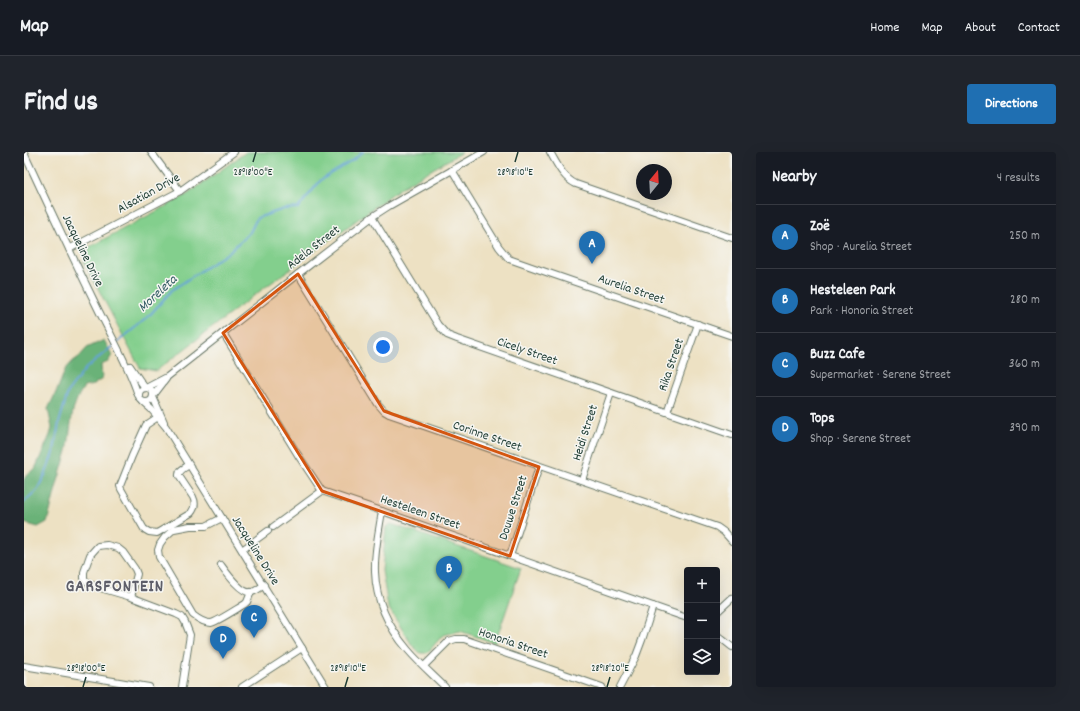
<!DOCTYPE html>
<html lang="en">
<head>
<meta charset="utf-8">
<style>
  body { margin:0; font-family:Dekko,sans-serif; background:#20242c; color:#f1f3f6 }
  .controls { position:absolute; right:12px; bottom:12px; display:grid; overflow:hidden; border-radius:4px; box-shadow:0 4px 16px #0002 }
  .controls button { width:36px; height:36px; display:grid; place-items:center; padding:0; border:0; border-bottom:1px solid #363941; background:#171b24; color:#f1f3f6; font:20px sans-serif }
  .compass { position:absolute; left:612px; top:12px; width:36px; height:36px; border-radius:50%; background:#171b24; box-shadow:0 4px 16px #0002; rotate:18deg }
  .you { position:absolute; left:359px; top:195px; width:14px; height:14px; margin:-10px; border:3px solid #fff; border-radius:50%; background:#1a73e8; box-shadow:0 0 0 6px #1a73e833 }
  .badge { display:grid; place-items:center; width:26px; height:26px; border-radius:50%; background:#1f6fb2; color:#fff; font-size:13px; font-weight:700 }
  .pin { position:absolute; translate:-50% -33px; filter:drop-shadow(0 1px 2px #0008) }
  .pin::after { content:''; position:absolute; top:21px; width:14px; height:12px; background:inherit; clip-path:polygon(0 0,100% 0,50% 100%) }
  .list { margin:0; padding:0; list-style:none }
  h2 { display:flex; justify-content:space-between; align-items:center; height:52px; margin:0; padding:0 16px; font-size:17px }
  h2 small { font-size:13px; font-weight:400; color:#9ea1a6 }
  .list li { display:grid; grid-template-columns:26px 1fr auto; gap:12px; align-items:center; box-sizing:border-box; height:64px; padding:0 16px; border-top:1px solid #363941 }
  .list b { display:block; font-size:15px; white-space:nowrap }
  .list p { margin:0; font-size:13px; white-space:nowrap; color:#9ea1a6 }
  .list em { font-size:13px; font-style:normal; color:#9ea1a6 }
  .icon { flex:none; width:22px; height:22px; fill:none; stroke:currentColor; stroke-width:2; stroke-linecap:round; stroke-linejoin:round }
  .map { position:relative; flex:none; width:708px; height:535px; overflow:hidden; border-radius:4px }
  header { display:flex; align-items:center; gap:24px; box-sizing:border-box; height:56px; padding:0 20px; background:#171b24; border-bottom:1px solid #363941 }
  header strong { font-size:19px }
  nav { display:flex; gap:22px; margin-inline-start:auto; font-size:14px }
  .intro { display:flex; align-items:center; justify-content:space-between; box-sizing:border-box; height:96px; padding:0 24px }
  h1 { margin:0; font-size:28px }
  .button { padding:10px 18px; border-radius:4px; background:#1f6fb2; color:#fff; font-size:14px; font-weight:700 }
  main { display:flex; gap:24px; padding:0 24px }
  aside { flex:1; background:#171b24; border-radius:4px; box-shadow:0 4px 16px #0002 }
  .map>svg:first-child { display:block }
  .green { fill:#83cf8d; stroke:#518660 }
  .forest { fill:#6ab278; stroke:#447856 }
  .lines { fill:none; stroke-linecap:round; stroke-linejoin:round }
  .stream { stroke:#65a3d7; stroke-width:2 }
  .minor-casing { stroke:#677666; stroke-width:8 }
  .minor { stroke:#fff; stroke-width:6 }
  .marked { fill:#d45610; fill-opacity:0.2; stroke:#d45610; stroke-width:3; stroke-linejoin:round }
  .ticks { fill:none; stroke:#1f3d34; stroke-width:1.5 }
  .labels { text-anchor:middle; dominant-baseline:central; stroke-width:3; stroke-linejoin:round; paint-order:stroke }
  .street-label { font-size:13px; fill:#1f3d34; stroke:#f6f6f2 }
  .water-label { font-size:14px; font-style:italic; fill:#345c65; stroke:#f6f6f2 }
  .district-label { font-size:17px; font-weight:bold; letter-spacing:1px; fill:#5e5f6a; stroke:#f6f6f2 }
  .ticks-label { font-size:10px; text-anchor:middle; fill:#1f3d34; stroke:#f6f6f2; stroke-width:3; stroke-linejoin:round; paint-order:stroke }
</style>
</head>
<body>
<header>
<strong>Map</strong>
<nav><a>Home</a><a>Map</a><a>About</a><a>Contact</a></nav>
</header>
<div class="intro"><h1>Find us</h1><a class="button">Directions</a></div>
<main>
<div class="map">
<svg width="708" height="535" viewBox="0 0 708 535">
  <rect width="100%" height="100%" fill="#f6f6f2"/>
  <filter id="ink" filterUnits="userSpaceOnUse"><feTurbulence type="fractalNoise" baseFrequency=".025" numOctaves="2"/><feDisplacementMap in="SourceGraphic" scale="8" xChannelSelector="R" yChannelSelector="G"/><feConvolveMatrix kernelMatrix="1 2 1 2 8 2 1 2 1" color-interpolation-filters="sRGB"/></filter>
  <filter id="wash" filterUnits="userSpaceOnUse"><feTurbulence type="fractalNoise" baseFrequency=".012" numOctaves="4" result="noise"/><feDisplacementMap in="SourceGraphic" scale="16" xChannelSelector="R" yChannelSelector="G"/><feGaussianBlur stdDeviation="0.9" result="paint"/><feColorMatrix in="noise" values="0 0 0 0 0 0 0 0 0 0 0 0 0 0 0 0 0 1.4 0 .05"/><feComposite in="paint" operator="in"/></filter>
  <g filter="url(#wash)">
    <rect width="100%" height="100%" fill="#ede1c3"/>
    <!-- green -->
    <g class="green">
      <path d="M222,0H438L378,35L232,142L132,219L116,216L60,110L65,95L161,44Z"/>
      <path d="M367,372L497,416L471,491L436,479L419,483L403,501H396L388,493L364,455L358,419L362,375Z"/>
    </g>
    <!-- forest -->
    <path class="forest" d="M80,188L88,203L84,210L77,213L78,227L69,233L60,235C45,255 48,277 43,299C40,309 37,319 34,329C30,343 27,357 23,370L14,375L0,371V328L3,322L11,317L26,283L28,276L24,257L34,236L41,218L49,209L55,205L63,196Z"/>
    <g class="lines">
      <!-- stream -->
      <path class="stream" d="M0,350L13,338L22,321L30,298L35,271L44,240L62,216L124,165L148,138L205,100L226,80L233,66L260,57L274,56L297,28L328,9L339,0"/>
    </g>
  </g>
  <g filter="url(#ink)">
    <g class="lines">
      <defs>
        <g id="minor">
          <path d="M127,0L156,39"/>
          <path d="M526,0C533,12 539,26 552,32L708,86"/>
          <path d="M0,1C24,53 48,104 73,155C87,184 104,212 114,243"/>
          <path d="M428,18L475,95L485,107L522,120L708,184"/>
          <path d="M348,65L414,173L423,183L433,187L708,283"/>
          <path d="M45,97L156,39L210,0"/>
          <path d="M274,122L354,252L360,259L365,262L693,375L700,380L708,389"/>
          <path d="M199,181L274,303L298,339L358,359L663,466"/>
          <path d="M106,214L121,236"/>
          <circle cx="122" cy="243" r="7"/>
          <path d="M122,236L143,225L274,122L348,65L365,54L460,0"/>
          <path d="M129,244L142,227"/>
          <path d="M129,245L140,270"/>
          <path d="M119,250L127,257L142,275L302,535"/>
          <path d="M643,260L674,172"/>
          <path d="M134,265L122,273L108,304L96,334L97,337L120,377L125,380L133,381L167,361C171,356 172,351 169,345L155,324C154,318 161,316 165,313"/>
          <path d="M558,328L587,241"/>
          <path d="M358,359C355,379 350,400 351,420C352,449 365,476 384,498C395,511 409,523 421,535"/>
          <path d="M198,366L182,374H166L150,377L141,385L136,392L134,398L135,405L169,463C174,467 180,471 187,471C193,470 214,456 221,452L223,450L227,440"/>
          <path d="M249,375L298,339"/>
          <path d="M218,398L244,379"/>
          <path d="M486,404L515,315"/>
          <path d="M197,413C202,420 218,443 228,440C232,439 236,436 240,433"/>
          <path d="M107,445L73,435L68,433L61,428L60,426V420L66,403L74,394L83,393L94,396L99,400L111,417L113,422L107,445L152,462L158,465L161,470L166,483L158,535"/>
          <path d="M693,460L708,446"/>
          <path d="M693,483L708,495"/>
          <path d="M0,514L125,535"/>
          <path d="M400,514L425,489L432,487H440L578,535"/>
          <path d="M218,535L278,496"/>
          <path d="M596,535L612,504L618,488L629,454"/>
        </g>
      </defs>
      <!-- minor casing -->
      <use href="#minor" class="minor-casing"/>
      <!-- minor -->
      <use href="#minor" class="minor"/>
    </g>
  </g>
  <!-- marked area -->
  <path class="marked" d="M274,122L360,259L515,315L486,404L298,339L199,181Z"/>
  <!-- ticks -->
  <path class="ticks" d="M229,10L232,0M491,10L494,0M59,535L62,525M321,535L324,525M583,535L586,525"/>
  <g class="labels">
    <!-- street labels -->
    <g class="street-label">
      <text transform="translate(125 42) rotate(-29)">Alsatian Drive</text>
      <text transform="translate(290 96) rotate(-38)">Adela Street</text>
      <text transform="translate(58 99) rotate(64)">Jacqueline Drive</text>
      <text transform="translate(607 138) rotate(19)">Aurelia Street</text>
      <text transform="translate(503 200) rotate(19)">Cicely Street</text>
      <text transform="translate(648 213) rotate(-71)">Rika Street</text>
      <text transform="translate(562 281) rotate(-72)">Heidi Street</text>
      <text transform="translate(463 285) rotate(19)">Corinne Street</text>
      <text transform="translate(490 356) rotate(-72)">Douwe Street</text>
      <text transform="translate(396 361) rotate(19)">Hesteleen Street</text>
      <text transform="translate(231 399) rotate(58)">Jacqueline Drive</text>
      <text transform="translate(489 492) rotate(19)">Honoria Street</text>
    </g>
    <!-- water labels -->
    <g class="water-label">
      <text transform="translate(134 142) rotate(-43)">Moreleta</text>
    </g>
    <!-- district labels -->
    <g class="district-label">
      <text x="91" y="436">GARSFONTEIN</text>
    </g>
  </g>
  <g class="ticks-label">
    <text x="229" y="23">28°18'00"E</text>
    <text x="491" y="23">28°18'10"E</text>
    <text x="62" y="519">28°18'00"E</text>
    <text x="324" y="519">28°18'10"E</text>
    <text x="586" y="519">28°18'20"E</text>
  </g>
</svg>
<div class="controls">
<button>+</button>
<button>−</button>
<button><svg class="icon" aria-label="layers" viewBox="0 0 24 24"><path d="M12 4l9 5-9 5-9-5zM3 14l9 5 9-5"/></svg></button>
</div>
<svg class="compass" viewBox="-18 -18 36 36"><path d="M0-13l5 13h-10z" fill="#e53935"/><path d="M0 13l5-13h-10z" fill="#9ea1a6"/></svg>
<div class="you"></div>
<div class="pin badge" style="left:568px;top:112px">A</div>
<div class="pin badge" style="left:425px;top:437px">B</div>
<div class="pin badge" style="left:230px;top:486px">C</div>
<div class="pin badge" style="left:199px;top:507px">D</div>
</div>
<aside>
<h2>Nearby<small>4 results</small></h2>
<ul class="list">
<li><span class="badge">A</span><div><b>Zoë</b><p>Shop · Aurelia Street</p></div><em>250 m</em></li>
<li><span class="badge">B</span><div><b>Hesteleen Park</b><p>Park · Honoria Street</p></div><em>280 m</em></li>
<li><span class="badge">C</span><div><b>Buzz Cafe</b><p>Supermarket · Serene Street</p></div><em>360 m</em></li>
<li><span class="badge">D</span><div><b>Tops</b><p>Shop · Serene Street</p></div><em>390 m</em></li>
</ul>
</aside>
</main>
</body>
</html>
